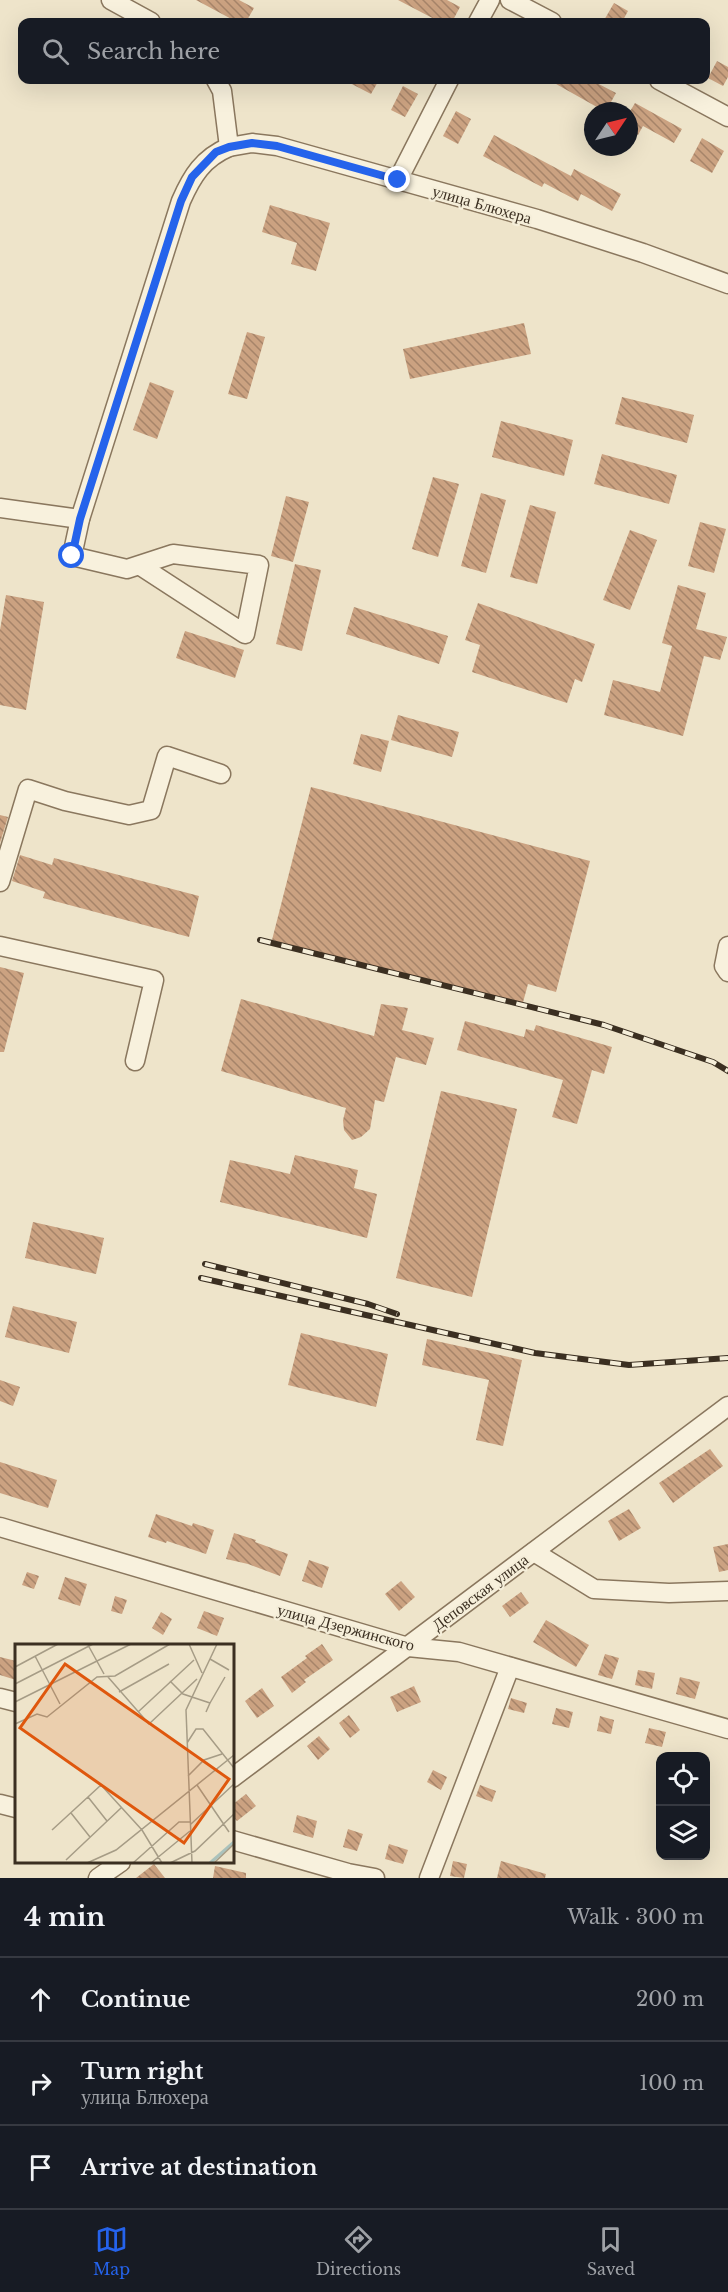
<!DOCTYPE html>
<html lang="en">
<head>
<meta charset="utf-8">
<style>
  body { margin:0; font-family:"Libre Baskerville",serif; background:#242831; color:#f1f3f6 }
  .controls { position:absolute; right:18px; bottom:18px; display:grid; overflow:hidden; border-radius:12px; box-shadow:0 6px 24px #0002 }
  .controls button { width:54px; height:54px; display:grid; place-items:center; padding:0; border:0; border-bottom:2px solid #363941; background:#171b24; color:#f1f3f6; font:30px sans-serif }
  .compass { position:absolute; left:584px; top:102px; width:54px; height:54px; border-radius:50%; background:#171b24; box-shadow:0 6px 24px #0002; rotate:55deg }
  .stop { position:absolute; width:18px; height:18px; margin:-14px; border:4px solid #2563eb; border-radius:50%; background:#fff }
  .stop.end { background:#2563eb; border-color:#fff; box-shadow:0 2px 6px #0008 }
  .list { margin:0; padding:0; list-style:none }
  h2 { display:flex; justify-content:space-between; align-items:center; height:78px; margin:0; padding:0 24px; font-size:26px }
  h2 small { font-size:20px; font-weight:400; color:#9ea1a6 }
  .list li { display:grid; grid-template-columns:39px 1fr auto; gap:18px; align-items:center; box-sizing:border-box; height:84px; padding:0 24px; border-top:2px solid #363941 }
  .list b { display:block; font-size:22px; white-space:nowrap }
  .list p { margin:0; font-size:20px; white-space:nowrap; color:#9ea1a6 }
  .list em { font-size:20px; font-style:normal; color:#9ea1a6 }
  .icon { flex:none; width:33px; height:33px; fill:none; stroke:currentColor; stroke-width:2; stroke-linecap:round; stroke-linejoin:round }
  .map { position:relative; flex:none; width:728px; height:1878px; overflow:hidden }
  .search { position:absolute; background:#171b24; box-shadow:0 6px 24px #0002; left:18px; right:18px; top:18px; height:66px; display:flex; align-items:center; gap:15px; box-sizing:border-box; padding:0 21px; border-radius:12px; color:#9ea1a6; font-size:22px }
  .sheet { height:330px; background:#171b24 }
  nav { display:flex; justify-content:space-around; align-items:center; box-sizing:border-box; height:84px; border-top:2px solid #363941; background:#171b24; font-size:16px; color:#9ea1a6 }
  nav a { display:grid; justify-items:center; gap:3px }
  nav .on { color:#2563eb }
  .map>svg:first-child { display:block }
  .building { fill:url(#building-back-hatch) }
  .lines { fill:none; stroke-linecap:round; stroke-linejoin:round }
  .minor-casing { stroke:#8a775e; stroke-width:21 }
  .minor { stroke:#f8f1dd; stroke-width:18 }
  .rail-casing { stroke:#3b2f21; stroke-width:6 }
  .rail { stroke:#f5eed9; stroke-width:4; stroke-dasharray:11; stroke-linecap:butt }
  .route { stroke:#2563eb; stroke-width:8 }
  .labels { text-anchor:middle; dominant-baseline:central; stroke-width:4.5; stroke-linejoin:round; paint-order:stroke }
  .street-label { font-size:16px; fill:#3b2f21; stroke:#f5eed9 }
  .inset-river { fill:none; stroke:#aac2bc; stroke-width:3 }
  .inset-road { fill:none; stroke:#a69c86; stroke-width:1.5 }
  .view { fill:#df570d; fill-opacity:0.15; stroke:#df570d; stroke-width:3 }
  .inset-edge { fill:none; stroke:#3b2f21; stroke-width:3 }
</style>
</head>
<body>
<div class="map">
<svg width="728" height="1878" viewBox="0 0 728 1878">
  <defs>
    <pattern id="building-back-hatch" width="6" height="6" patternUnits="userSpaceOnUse" patternTransform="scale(1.5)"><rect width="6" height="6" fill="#cba281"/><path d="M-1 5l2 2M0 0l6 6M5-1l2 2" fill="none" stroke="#a68469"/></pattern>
  </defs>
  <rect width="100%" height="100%" fill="#eee4ca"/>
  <!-- building -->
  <g class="building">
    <path d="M196,0H239L254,8L246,22H237Z"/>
    <path d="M398,0H447L460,7L452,22H440Z"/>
    <path d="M614,3L628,11L622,22H603Z"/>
    <path d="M717,61L728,67V77L723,86L708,78Z"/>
    <path d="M344,80H379L371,94Z"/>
    <path d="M549,80H591L616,93L606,111H604Z"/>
    <path d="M403,86L418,94L405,117L391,110Z"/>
    <path d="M635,103L682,129L674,143L643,126L638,135L629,130V113Z"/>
    <path d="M456,111L471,119L458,144L443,136Z"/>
    <path d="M494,135L571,176L574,169L621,194L612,211L581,194L578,201L544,183L542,187L483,156Z"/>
    <path d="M702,138L724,151L712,173L690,161Z"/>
    <path d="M270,205L330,223L316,271L291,264L297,243L262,232Z"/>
    <path d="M524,323L531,354L410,379L403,349Z"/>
    <path d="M247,332L265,337L247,399L228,394Z"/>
    <path d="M150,382L174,391L157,439L133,430Z"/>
    <path d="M622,397L694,415L687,443L615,424Z"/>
    <path d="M501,421L573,440L564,476L492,457Z"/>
    <path d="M602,454L677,475L669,504L594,484Z"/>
    <path d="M433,477L459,484L438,557L412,549Z"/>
    <path d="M481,493L506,500L486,573L461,566Z"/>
    <path d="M286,496L309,502L293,562L271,556Z"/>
    <path d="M530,505L556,512L537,584L510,577Z"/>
    <path d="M700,522L726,529L714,573L688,566Z"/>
    <path d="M630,530L657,540L630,610L603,600Z"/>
    <path d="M295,564L321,570L302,651L276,644Z"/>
    <path d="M678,585L706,593L696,629L727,637L720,660L704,656L683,736L604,715L613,680L660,692L672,646L662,643Z"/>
    <path d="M6,595L44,602L26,710L0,705V630Z"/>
    <path d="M478,603L595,644L582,682L575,679L567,703L472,672L480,645L465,640Z"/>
    <path d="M354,607L448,636L439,664L346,634Z"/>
    <path d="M185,631L244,650L235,678L176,658Z"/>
    <path d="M398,715L459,732L452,757L391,740Z"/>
    <path d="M361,734L389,741L381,772L353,764Z"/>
    <path d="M311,787L590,861L556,992L528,984L522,1006L272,940Z"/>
    <path d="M0,815L8,817L0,843Z"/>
    <path d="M20,855L52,865L54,858L199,896L189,937L43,898L45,892L12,881Z"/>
    <path d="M0,967L24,973L4,1052H0Z"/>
    <path d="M241,999L374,1036L381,1004L408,1008L402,1030L434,1038L426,1065L396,1057L384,1102L375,1100L370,1129L361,1137L352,1140L344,1130L343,1120L346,1108L221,1071Z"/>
    <path d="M465,1021L524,1037L526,1029L534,1031L536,1025L612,1047L604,1074L592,1070L577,1124L552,1117L563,1080L457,1050Z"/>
    <path d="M441,1091L517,1109L472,1297L396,1278Z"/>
    <path d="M295,1155L358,1170L354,1188L377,1194L367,1238L220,1202L230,1160L290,1174Z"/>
    <path d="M33,1222L104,1238L96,1274L25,1258Z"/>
    <path d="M13,1306L77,1322L69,1353L5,1337Z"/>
    <path d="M301,1333L388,1354L376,1407L288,1385Z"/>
    <path d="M427,1339L522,1360L503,1446L476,1440L489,1380L422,1365Z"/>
    <path d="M0,1380L20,1387L13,1406L0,1401Z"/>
    <path d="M710,1449L723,1466L673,1503L659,1483Z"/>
    <path d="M0,1462L57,1480L48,1508L0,1493Z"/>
    <path d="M629,1509L641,1528L619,1541L608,1521Z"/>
    <path d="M156,1514L192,1526L193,1523L214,1530L206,1554L167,1541L166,1543L148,1537Z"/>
    <path d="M234,1533L256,1540L255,1542L288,1554L280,1576L248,1564L226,1559Z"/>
    <path d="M728,1544V1570L719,1572L713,1547Z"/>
    <path d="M309,1560L329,1567L322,1588L302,1581Z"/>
    <path d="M27,1572L39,1576L34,1589L22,1585Z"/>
    <path d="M65,1577L87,1584L80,1606L58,1599Z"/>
    <path d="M401,1581L415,1597L399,1611L385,1594Z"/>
    <path d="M521,1592L529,1603L510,1617L502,1606Z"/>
    <path d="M115,1596L127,1600L122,1614L111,1611Z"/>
    <path d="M204,1611L224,1618L217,1636L197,1628Z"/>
    <path d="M161,1612L172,1619L163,1635L152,1628Z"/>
    <path d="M546,1620L589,1645L576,1667L533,1642Z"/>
    <path d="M322,1644L333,1660L304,1680L306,1682L292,1693L281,1677L307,1658L305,1656Z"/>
    <path d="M605,1654L619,1658L612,1679L598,1675Z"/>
    <path d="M0,1657L16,1661V1680L0,1675Z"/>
    <path d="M638,1670L655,1673L652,1689L635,1685Z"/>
    <path d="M680,1677L700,1682L695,1699L676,1694Z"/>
    <path d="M414,1686L421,1702L397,1712L390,1697Z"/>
    <path d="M262,1688L274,1706L257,1718L245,1701Z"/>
    <path d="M511,1698L527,1703L524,1713L508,1709Z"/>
    <path d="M556,1708L573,1712L569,1728L552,1724Z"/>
    <path d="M349,1715L360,1730L350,1738L339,1723Z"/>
    <path d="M600,1716L614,1720L611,1734L597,1731Z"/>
    <path d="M649,1728L666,1732L662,1747L645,1743Z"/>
    <path d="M319,1736L330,1749L318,1760L307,1746Z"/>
    <path d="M433,1770L447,1777L441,1790L427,1782Z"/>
    <path d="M480,1785L496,1791L492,1802L476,1796Z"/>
    <path d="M246,1794L256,1806L237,1821L232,1816V1805Z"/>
    <path d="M297,1815L317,1821L313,1838L293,1832Z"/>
    <path d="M348,1829L363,1834L357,1851L343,1847Z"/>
    <path d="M389,1844L408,1850L403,1864L385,1859Z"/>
    <path d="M453,1861L467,1864L464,1878L450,1876Z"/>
    <path d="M501,1861L546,1874L545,1878H497Z"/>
    <path d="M154,1864L165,1878H136Z"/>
    <path d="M215,1866L246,1873V1878H213Z"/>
  </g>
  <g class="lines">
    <defs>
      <g id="minor">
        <path d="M111,0L151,22"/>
        <path d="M510,0L552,22"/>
        <path d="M478,22L490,0"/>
        <path d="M216,80L222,91L229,147L252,143L277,146L537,219L643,253L728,284"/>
        <path d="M659,80L728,117"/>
        <path d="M398,180L449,80"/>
        <path d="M0,508L80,519"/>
        <path d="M139,565L245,634L259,565L173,554L127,569L72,556L80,519L181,201C192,176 203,158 229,147"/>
        <path d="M0,882L28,789L65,801L129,815L151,810L167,756L221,774"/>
        <path d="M0,946L154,980L135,1061"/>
        <path d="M728,946L724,966L728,972"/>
        <path d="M0,1527L408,1647L459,1652L728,1729"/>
        <path d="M534,1552L594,1589L669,1593L728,1591"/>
        <path d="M0,1698L16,1702"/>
        <path d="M232,1778L728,1406"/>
        <path d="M0,1804L16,1808"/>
        <path d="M232,1840L348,1873L375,1878"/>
        <path d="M98,1878L121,1862"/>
        <path d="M429,1878L510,1667"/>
      </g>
    </defs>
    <!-- minor casing -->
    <use href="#minor" class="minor-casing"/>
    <!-- minor -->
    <use href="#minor" class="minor"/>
    <defs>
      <g id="rail">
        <path d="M260,940L604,1025L713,1062L728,1071"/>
        <path d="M205,1264L368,1304L397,1314"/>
        <path d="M201,1278L535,1353L629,1365L728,1358"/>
      </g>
    </defs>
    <!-- rail casing -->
    <use href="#rail" class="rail-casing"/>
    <!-- rail -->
    <use href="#rail" class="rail"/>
  </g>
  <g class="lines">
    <!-- route -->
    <path class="route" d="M72,556L80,519L181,201L192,177L216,152L229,147L252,143L277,146L398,180"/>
  </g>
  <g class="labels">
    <!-- street labels -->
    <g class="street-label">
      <text transform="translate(482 204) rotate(16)">улица Блюхера</text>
      <text transform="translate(480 1592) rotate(-37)">Деповская улица</text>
      <text transform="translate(346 1627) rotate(15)">улица Дзержинского</text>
    </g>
  </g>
  <!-- overview -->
  <g transform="translate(15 1644)">
    <rect width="219" height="219" fill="#eee4ca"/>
    <path class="inset-river" d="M195,219L219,198"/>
    <path class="inset-road" d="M174,0L187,29M73,1L89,30M20,12L45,60M195,15L214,26M0,23L43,0M93,33L134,80L182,35M155,37L168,50L195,59L191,68M0,40L78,0M104,48L154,20M0,58L116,0M195,59L210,33M123,68L179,16M0,80L22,70L32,73L82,33L100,32L155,0M172,99L181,85H188L219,124M173,132L189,116L207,110M182,141L214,188M73,153L92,177M56,169L75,193M176,180L219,140M37,186L86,141L127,186L147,219M51,216L106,164M72,219L101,206L219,111M118,219L164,178H175M136,219L175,187M155,219L180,207L219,170M177,219L171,66L202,0M199,219L219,200"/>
    <path class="view" d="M50,20L214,135L169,199L5,84Z"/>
    <rect width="219" height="219" class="inset-edge"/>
  </g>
</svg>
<div class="controls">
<button><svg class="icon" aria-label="locate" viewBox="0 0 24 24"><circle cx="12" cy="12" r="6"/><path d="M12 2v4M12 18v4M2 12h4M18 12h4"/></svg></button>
<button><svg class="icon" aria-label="layers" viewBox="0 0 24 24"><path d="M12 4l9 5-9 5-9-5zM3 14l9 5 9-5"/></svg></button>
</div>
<svg class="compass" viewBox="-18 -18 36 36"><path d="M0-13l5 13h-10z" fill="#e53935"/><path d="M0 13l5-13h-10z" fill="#9ea1a6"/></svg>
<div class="stop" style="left:72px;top:556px"></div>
<div class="stop end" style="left:398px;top:180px"></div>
<div class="search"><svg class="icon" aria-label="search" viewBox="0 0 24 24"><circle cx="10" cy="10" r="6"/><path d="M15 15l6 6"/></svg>Search here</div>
</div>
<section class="sheet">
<h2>4 min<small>Walk · 300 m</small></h2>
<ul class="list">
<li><svg class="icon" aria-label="ahead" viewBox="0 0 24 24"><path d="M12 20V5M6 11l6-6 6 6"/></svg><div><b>Continue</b></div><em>200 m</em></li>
<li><svg class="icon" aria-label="right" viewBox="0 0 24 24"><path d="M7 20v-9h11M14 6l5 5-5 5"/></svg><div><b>Turn right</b><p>улица Блюхера</p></div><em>100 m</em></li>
<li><svg class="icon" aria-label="arrive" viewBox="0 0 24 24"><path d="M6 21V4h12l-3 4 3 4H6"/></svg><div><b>Arrive at destination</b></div></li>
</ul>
</section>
<nav>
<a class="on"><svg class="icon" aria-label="map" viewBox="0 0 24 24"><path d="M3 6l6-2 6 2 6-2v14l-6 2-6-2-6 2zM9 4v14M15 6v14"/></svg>Map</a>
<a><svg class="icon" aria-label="directions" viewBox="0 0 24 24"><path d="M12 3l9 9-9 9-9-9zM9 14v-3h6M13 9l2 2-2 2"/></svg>Directions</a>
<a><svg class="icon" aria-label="saved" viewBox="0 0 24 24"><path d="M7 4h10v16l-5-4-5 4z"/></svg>Saved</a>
</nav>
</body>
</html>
